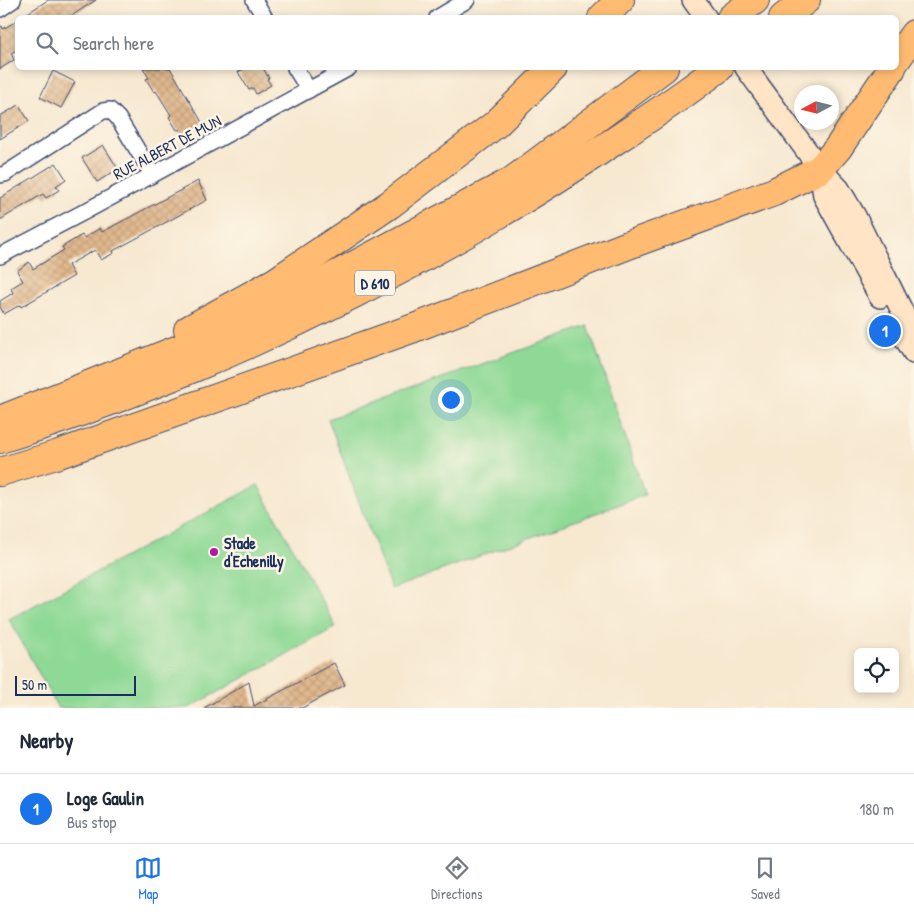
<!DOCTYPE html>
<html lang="en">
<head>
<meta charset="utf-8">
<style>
  body { margin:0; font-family:"Patrick Hand",sans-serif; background:#f2f2f3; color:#1f2937 }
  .controls { position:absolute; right:15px; bottom:15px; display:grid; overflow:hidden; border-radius:8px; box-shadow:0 2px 8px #0003 }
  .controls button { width:45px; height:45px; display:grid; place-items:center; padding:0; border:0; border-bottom:1px solid #e0e1e3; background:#fff; color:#1f2937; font:25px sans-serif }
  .compass { position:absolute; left:794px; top:85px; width:45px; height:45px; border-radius:50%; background:#fff; box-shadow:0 2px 8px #0003; rotate:263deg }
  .scale { position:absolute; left:15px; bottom:12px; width:121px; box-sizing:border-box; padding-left:5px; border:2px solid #1b2f5e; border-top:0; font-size:14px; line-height:18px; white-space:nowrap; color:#1b2f5e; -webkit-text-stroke:4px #fcf5e5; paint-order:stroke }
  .you { position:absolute; left:450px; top:399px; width:18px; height:18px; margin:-12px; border:4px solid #fff; border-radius:50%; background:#1a73e8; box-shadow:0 0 0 8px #1a73e833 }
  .badge { display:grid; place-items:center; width:32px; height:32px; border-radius:50%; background:#1a73e8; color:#fff; font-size:16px; font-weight:700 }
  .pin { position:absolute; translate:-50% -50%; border:2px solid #fff; box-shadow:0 1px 5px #0006 }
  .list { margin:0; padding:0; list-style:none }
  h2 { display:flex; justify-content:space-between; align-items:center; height:65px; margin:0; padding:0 20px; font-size:21px }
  h2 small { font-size:16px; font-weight:400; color:#747a83 }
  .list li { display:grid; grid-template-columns:32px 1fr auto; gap:15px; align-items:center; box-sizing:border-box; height:70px; padding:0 20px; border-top:1px solid #e0e1e3 }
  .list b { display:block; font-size:19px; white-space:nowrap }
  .list p { margin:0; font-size:16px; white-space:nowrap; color:#747a83 }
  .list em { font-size:16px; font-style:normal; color:#747a83 }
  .icon { flex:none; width:28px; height:28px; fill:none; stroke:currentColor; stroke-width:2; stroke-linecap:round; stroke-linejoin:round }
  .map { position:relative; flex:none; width:914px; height:708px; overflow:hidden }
  .search { position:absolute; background:#fff; box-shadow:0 2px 8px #0003; left:15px; right:15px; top:15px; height:55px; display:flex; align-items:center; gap:12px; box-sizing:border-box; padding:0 18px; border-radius:8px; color:#747a83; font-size:19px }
  .sheet { height:135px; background:#fff }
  nav { display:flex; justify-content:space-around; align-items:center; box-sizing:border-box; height:70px; border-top:1px solid #e0e1e3; background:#fff; font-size:14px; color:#747a83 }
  nav a { display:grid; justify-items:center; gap:2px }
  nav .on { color:#1a73e8 }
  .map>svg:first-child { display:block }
  .grass { fill:#8ed995; stroke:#54847a }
  .building { fill:url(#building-cross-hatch) }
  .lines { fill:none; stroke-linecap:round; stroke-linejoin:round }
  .street-casing { stroke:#3c4b6f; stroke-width:18 }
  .secondary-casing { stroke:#3c4b6f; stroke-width:24 }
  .highway-casing { stroke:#3c4b6f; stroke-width:30 }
  .street { stroke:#fff; stroke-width:15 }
  .secondary { stroke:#ffe4c6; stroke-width:21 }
  .highway { stroke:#ffbb71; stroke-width:28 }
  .poi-dot { fill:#b5179e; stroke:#fcf5e5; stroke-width:2 }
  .labels { text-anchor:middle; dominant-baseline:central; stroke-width:5; stroke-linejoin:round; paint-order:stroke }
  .shield { fill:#fcf5e5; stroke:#5e6a86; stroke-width:1 }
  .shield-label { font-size:15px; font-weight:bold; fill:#1b2f5e }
  .street-label { font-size:16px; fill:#1b2f5e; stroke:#fcf5e5 }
  .poi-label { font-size:16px; font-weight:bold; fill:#1b2f5e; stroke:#fcf5e5; text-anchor:start }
</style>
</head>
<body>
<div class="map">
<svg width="914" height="708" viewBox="0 0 914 708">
  <defs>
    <pattern id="building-cross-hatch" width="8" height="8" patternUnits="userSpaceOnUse" patternTransform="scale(1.25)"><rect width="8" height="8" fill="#e0b88d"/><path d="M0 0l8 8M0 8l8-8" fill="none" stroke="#c09e7c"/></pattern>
  </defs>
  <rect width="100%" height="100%" fill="#fcf5e5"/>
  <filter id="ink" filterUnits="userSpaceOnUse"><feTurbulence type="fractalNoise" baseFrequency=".02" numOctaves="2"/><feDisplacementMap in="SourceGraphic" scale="10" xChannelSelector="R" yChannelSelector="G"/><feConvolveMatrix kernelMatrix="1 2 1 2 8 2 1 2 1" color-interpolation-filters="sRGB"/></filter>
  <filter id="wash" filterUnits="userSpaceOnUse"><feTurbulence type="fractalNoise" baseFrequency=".0096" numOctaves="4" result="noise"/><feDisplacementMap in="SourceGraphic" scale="20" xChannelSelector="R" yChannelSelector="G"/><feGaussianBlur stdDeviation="1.12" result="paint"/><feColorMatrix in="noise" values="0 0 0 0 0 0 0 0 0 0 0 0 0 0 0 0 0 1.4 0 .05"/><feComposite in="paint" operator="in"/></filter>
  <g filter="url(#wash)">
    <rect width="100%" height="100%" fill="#f7e8d0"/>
    <!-- grass -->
    <g class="grass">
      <path d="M588,326L645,495L391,589L328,419Z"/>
      <path d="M258,485L336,627L189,708H58L9,619Z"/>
    </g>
    <g id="blocks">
      <!-- building -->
      <g class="building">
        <path d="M48,0H96L68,18H20Z"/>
        <path d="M18,20V49L11,53L14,60L0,69V27L2,26L3,29Z"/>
        <path d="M143,68H170L203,124L183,136L179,129L177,130L169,117L171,115L156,91L154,92L146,79L149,78Z"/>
        <path d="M246,68H263L269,78L267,79L271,85L256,94L253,88L249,90L238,72Z"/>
        <path d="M53,71L75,82L61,108L40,97Z"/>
        <path d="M19,105L29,121L0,139V116Z"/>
        <path d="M103,145L118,169L97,182L82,158Z"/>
        <path d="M56,163L66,179L56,186L59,190L46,198L43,194L0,220V198Z"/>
        <path d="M198,181L207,200L113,251L114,253L101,260L95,250L68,265L74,276L21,307L20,305L4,314L0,307V301L13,293L11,288L23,281L17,271L29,262L33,269L64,250L62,247L82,235L84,238L100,228L102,232Z"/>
        <path d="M334,663L345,685L302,708H204L249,682L254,706Z"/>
      </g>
    </g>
  </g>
  <g filter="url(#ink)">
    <use href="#blocks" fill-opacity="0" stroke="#3c4b6f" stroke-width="1"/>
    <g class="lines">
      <defs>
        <g id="street">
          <path d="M254,0L265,18"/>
          <path d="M0,9L13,0"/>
          <path d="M437,18L467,0"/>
          <path d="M295,68L309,90"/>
          <path d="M0,175L5,174L103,111L110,110L118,118L152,174"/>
          <path d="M0,256L84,212L349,68"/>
        </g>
        <g id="secondary">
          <path d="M693,0L706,18"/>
          <path d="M746,68L820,169L839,189L855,216L914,335"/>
          <path d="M820,169L824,196L880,297"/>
          <path d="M897,325L914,353"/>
        </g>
        <g id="highway">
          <path d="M602,18L620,0"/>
          <path d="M731,18L755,0"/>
          <path d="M783,18L806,0"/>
          <path d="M896,60L914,34"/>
          <path d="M188,330L275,282L389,205L496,124L553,68"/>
          <path d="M0,420L252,320L512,181L664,68"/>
          <path d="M0,439C67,419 132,393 196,367C343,305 483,230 616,140C651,117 686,93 719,68"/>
          <path d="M0,472L59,454L414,328L631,244L774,192L820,169L838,148L892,68"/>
        </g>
      </defs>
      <!-- street casing -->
      <use href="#street" class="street-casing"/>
      <!-- secondary casing -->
      <use href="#secondary" class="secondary-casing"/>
      <!-- highway casing -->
      <use href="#highway" class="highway-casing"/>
      <!-- street -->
      <use href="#street" class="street"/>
      <!-- secondary -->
      <use href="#secondary" class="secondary"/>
      <!-- highway -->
      <use href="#highway" class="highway"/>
    </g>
  </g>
  <!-- markers -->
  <circle class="poi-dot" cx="214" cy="552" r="5"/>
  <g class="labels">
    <!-- shield labels -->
    <rect class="shield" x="355" y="270.5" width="40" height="25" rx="4"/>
    <g class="shield-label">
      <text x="375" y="283">D 610</text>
    </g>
    <!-- street labels -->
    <g class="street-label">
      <text transform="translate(167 147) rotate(-28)">RUE ALBERT DE MUN</text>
    </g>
    <!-- poi labels -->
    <g class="poi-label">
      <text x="224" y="543">Stade<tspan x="224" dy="18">d'Echenilly</tspan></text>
    </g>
  </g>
</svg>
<div class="controls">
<button><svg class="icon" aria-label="locate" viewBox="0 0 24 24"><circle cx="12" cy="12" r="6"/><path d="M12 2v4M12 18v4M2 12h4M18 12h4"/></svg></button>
</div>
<svg class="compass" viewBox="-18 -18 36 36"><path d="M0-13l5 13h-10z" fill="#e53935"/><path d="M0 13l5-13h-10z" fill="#747a83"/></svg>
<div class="scale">50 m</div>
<div class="you"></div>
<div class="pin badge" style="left:885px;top:331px">1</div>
<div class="search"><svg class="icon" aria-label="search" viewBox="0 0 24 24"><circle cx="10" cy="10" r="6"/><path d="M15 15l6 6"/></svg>Search here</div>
</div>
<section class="sheet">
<h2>Nearby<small></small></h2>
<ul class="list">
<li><span class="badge">1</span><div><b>Loge Gaulin</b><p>Bus stop</p></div><em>180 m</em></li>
</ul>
</section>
<nav>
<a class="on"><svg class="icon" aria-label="map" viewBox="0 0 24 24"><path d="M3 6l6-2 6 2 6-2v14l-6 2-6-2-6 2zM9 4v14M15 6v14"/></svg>Map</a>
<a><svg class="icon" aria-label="directions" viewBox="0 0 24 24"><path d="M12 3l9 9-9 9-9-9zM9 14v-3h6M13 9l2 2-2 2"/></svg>Directions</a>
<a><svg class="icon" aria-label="saved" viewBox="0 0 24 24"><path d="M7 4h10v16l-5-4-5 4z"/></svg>Saved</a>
</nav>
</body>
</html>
